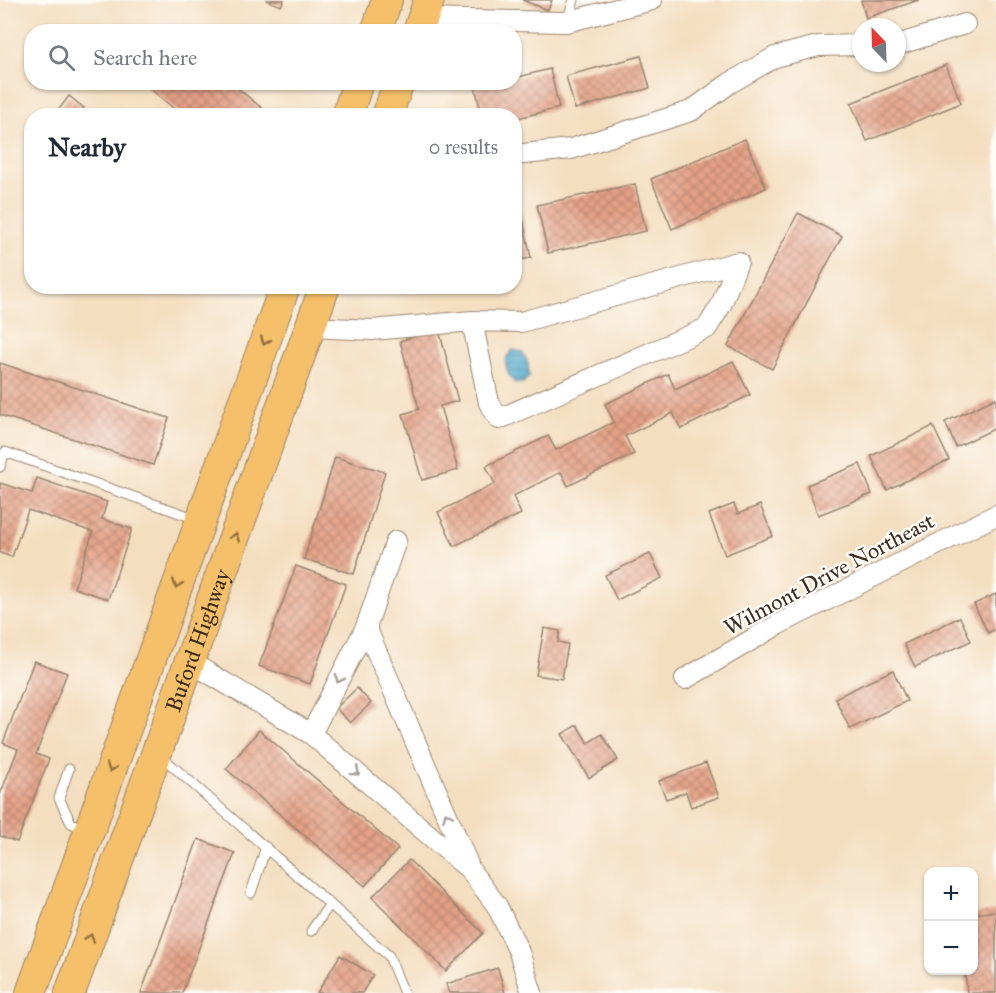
<!DOCTYPE html>
<html lang="en">
<head>
<meta charset="utf-8">
<style>
  body { margin:0; font-family:"IM FELL Great Primer",serif; background:#f2f2f3; color:#1f2937 }
  .controls { position:absolute; right:18px; bottom:18px; display:grid; overflow:hidden; border-radius:12px; box-shadow:0 2px 4px #0004 }
  .controls button { width:54px; height:54px; display:grid; place-items:center; padding:0; border:0; border-bottom:2px solid #e0e1e3; background:#fff; color:#1f2937; font:30px sans-serif }
  .compass { position:absolute; left:852px; top:18px; width:54px; height:54px; border-radius:50%; background:#fff; box-shadow:0 2px 4px #0004; rotate:337deg }
  .list { margin:0; padding:0; list-style:none }
  h2 { display:flex; justify-content:space-between; align-items:center; height:78px; margin:0; padding:0 24px; font-size:26px }
  h2 small { font-size:20px; font-weight:400; color:#747a83 }
  .icon { flex:none; width:33px; height:33px; fill:none; stroke:currentColor; stroke-width:2; stroke-linecap:round; stroke-linejoin:round }
  .map { position:relative; flex:none; width:996px; height:993px; overflow:hidden }
  .search { position:absolute; background:#fff; box-shadow:0 2px 4px #0004; left:24px; top:24px; width:498px; height:66px; display:flex; align-items:center; gap:15px; box-sizing:border-box; padding:0 21px; border-radius:24px; color:#747a83; font-size:22px }
  .panel { position:absolute; background:#fff; box-shadow:0 2px 4px #0004; left:24px; top:108px; width:498px; height:186px; border-radius:24px }
  .map>svg:first-child { display:block }
  .water { fill:url(#water-rules); stroke:#446874; stroke-width:1.5 }
  .building { fill:url(#building-cross-hatch) }
  .lines { fill:none; stroke-linecap:round; stroke-linejoin:round }
  .service-casing { stroke:#98846f; stroke-width:11 }
  .minor-casing { stroke:#98846f; stroke-width:22 }
  .primary-casing { stroke:#98846f; stroke-width:32 }
  .service { stroke:#fff; stroke-width:9 }
  .minor { stroke:#fff; stroke-width:20 }
  .primary { stroke:#f6c06b; stroke-width:30 }
  .oneway { stroke:#8f6e41 }
  .oneway2 { stroke:#a79f9a }
  .labels { text-anchor:middle; dominant-baseline:central; stroke-width:5; stroke-linejoin:round; paint-order:stroke }
  .street-label { font-size:22px; fill:#3b2a1e; stroke:#fdfcf7 }
</style>
</head>
<body>
<div class="map">
<svg width="996" height="993" viewBox="0 0 996 993">
  <defs>
    <pattern id="water-rules" width="6" height="5" patternUnits="userSpaceOnUse" patternTransform="scale(1.5)"><rect width="6" height="5" fill="#4ea7cb"/><path d="M0 2.5h6" fill="none" stroke="#4288a4"/></pattern>
    <pattern id="building-cross-hatch" width="8" height="8" patternUnits="userSpaceOnUse" patternTransform="scale(1.5)"><rect width="8" height="8" fill="#e5a287"/><path d="M0 0l8 8M0 8l8-8" fill="none" stroke="#bb846e"/></pattern>
  </defs>
  <rect width="100%" height="100%" fill="#fdfcf7"/>
  <filter id="ink" filterUnits="userSpaceOnUse"><feTurbulence type="fractalNoise" baseFrequency=".0167" numOctaves="2"/><feDisplacementMap in="SourceGraphic" scale="12" xChannelSelector="R" yChannelSelector="G"/><feConvolveMatrix kernelMatrix="1 2 1 2 8 2 1 2 1" color-interpolation-filters="sRGB"/></filter>
  <filter id="wash" filterUnits="userSpaceOnUse"><feTurbulence type="fractalNoise" baseFrequency=".008" numOctaves="4" result="noise"/><feDisplacementMap in="SourceGraphic" scale="24" xChannelSelector="R" yChannelSelector="G"/><feGaussianBlur stdDeviation="1.35" result="paint"/><feColorMatrix in="noise" values="0 0 0 0 0 0 0 0 0 0 0 0 0 0 0 0 0 1.4 0 .05"/><feComposite in="paint" operator="in"/></filter>
  <g filter="url(#wash)">
    <rect width="100%" height="100%" fill="#f4dec0"/>
    <!-- water -->
    <path class="water" d="M513,350L522,352L528,363L529,376L523,383H515C506,374 501,359 513,350Z"/>
    <g id="blocks">
      <!-- building -->
      <g class="building">
        <path d="M266,0H284L281,6Z"/>
        <path d="M522,0H552L548,10Z"/>
        <path d="M861,0H919L866,18Z"/>
        <path d="M641,56L650,88L575,109L566,76Z"/>
        <path d="M946,65L961,103L867,141L851,103Z"/>
        <path d="M550,69L559,108L514,119V116H482L475,87L496,82H514V78Z"/>
        <path d="M142,82H230L268,113L266,116H183Z"/>
        <path d="M69,96L84,108L82,111L88,116H54Z"/>
        <path d="M745,139L766,188L672,229L651,179Z"/>
        <path d="M635,184L646,231L548,253L537,205Z"/>
        <path d="M521,210L531,258L514,261V211Z"/>
        <path d="M798,213L842,236L772,369L728,346Z"/>
        <path d="M439,330L458,401L440,406L458,470L422,480L403,414L419,409L400,341Z"/>
        <path d="M733,361L750,395L681,429L673,413L625,436L634,454L568,486L561,472L513,496L521,514L454,546L438,512L495,484L486,466L548,436L556,450L614,422L605,404L668,374L675,389Z"/>
        <path d="M0,363L169,418L153,465L0,415Z"/>
        <path d="M996,398V428L956,447L945,422Z"/>
        <path d="M933,426L949,460L887,490L871,456Z"/>
        <path d="M335,457L385,472L354,574L304,559Z"/>
        <path d="M860,464L872,494L818,515L807,485Z"/>
        <path d="M37,478L107,502L102,519L132,529L108,599L74,588L93,532L28,510L12,557L0,553V483L32,493Z"/>
        <path d="M734,504L738,514L760,505L773,536L725,555L709,514Z"/>
        <path d="M650,554L662,578L617,600L605,575Z"/>
        <path d="M296,566L346,584L310,684L259,666Z"/>
        <path d="M996,594V629L988,633L974,604Z"/>
        <path d="M960,617L971,641L915,667L904,644Z"/>
        <path d="M544,628L560,631L558,642L568,644L562,679L536,675Z"/>
        <path d="M34,661L67,673L36,754L49,759L17,842L0,836V795L18,749L3,743Z"/>
        <path d="M893,670L907,701L850,729L835,698Z"/>
        <path d="M357,688L371,703L350,723L336,708Z"/>
        <path d="M577,725L588,743L602,734L618,760L589,778L562,734Z"/>
        <path d="M259,730L398,849L365,886L226,769Z"/>
        <path d="M706,763L719,797L691,807L686,792L666,799L659,781Z"/>
        <path d="M198,839L235,853L182,993H141Z"/>
        <path d="M409,860L483,933L446,971L372,897Z"/>
        <path d="M996,911V993H967L965,970H974V914Z"/>
        <path d="M340,955L373,975L362,993H317Z"/>
        <path d="M498,968L505,993H449L446,984Z"/>
      </g>
    </g>
  </g>
  <g filter="url(#ink)">
    <use href="#blocks" fill-opacity="0" stroke="#98846f" stroke-width="1.5"/>
    <g class="lines">
      <defs>
        <g id="service">
          <path d="M567,21L574,0"/>
          <path d="M0,467L5,452L197,519"/>
          <path d="M161,756L389,956L404,993"/>
          <path d="M69,769L59,798L71,823L86,830"/>
          <path d="M251,893L266,847"/>
          <path d="M311,931L330,904"/>
        </g>
        <g id="minor">
          <path d="M422,19L566,22L652,0"/>
          <path d="M897,45L965,24"/>
          <path d="M514,155L571,149L691,111L730,83L775,57L818,46L861,45"/>
          <path d="M311,327L372,330L472,321L521,322L738,262L721,305L707,328L499,419L489,403L472,321"/>
          <path d="M366,627L468,864"/>
          <path d="M190,662L311,734L470,870L497,906L519,952L532,993"/>
          <path d="M685,679L777,625L996,515"/>
          <path d="M311,734L366,627L396,541"/>
        </g>
        <g id="primary">
          <path d="M376,32L387,0"/>
          <path d="M418,32L429,0"/>
          <path d="M347,116L358,82"/>
          <path d="M387,116L399,82"/>
          <path d="M31,993C117,758 199,521 285,286"/>
          <path id="s1" d="M70,993L325,286"/>
        </g>
      </defs>
      <!-- service casing -->
      <use href="#service" class="service-casing"/>
      <!-- minor casing -->
      <use href="#minor" class="minor-casing"/>
      <!-- primary casing -->
      <use href="#primary" class="primary-casing"/>
      <!-- service -->
      <use href="#service" class="service"/>
      <!-- minor -->
      <use href="#minor" class="minor"/>
      <!-- primary -->
      <use href="#primary" class="primary"/>
    </g>
    <!-- one-way arrows -->
    <defs><path id="oneway-chevron" d="M-2-3.5L2.5 0L-2 3.5" fill="none" stroke-width="1.6" stroke-linecap="round" stroke-linejoin="round" transform="scale(1.5)"/></defs>
    <g class="oneway">
      <use href="#oneway-chevron" transform="translate(265 341) rotate(110)"/>
      <use href="#oneway-chevron" transform="translate(235 537) rotate(-70)"/>
      <use href="#oneway-chevron" transform="translate(177 584) rotate(110)"/>
      <use href="#oneway-chevron" transform="translate(111 768) rotate(110)"/>
      <use href="#oneway-chevron" transform="translate(90 938) rotate(-70)"/>
    </g>
    <g class="oneway2">
      <use href="#oneway-chevron" transform="translate(339 679) rotate(117)"/>
      <use href="#oneway-chevron" transform="translate(356 772) rotate(40)"/>
      <use href="#oneway-chevron" transform="translate(447 816) rotate(-113)"/>
    </g>
  </g>
  <g class="labels">
    <!-- street labels -->
    <g class="street-label">
      <text transform="translate(829 574) rotate(-28)">Wilmont Drive Northeast</text>
      <text stroke="none"><textPath href="#s1" startOffset="375">Buford Highway</textPath></text>
    </g>
  </g>
</svg>
<div class="controls">
<button>+</button>
<button>−</button>
</div>
<svg class="compass" viewBox="-18 -18 36 36"><path d="M0-13l5 13h-10z" fill="#e53935"/><path d="M0 13l5-13h-10z" fill="#747a83"/></svg>
<div class="search"><svg class="icon" aria-label="search" viewBox="0 0 24 24"><circle cx="10" cy="10" r="6"/><path d="M15 15l6 6"/></svg>Search here</div>
<section class="panel">
<h2>Nearby<small>0 results</small></h2>
<ul class="list">
</ul>
</section>
</div>
</body>
</html>
